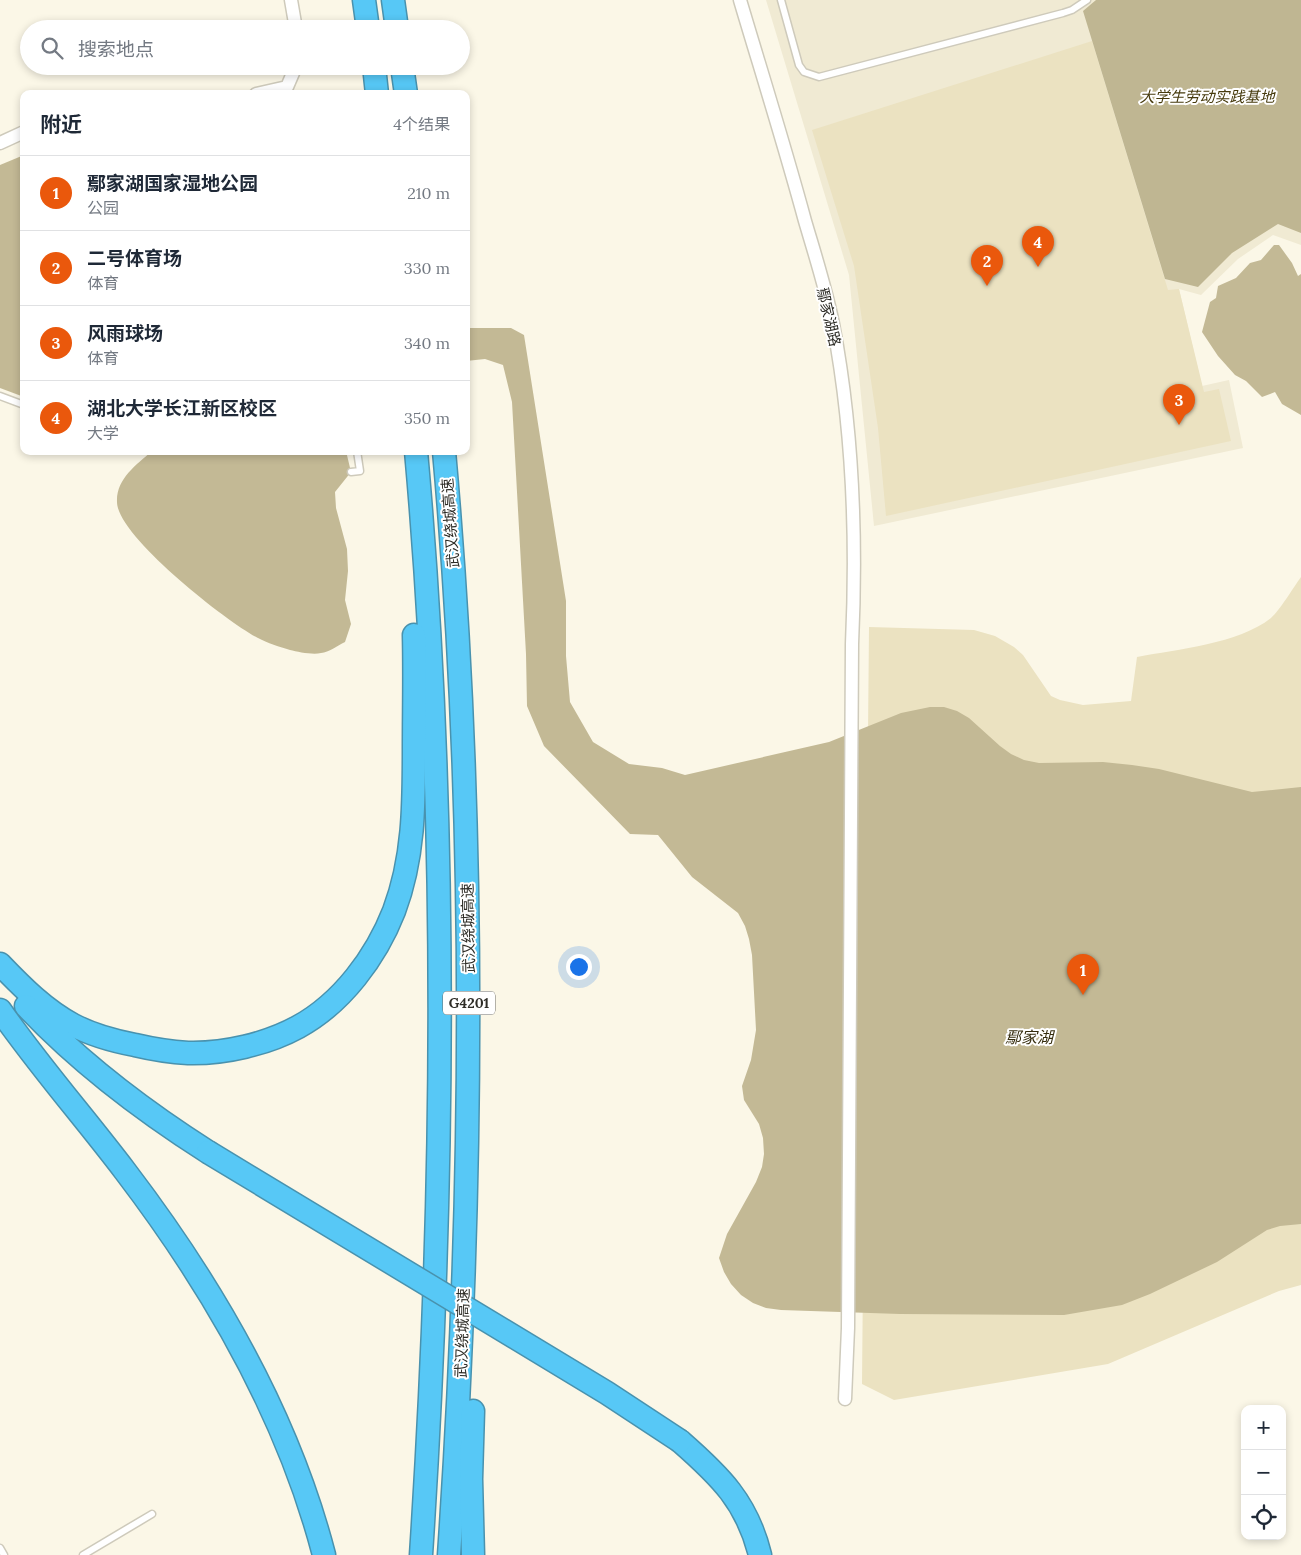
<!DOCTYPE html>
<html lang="zh">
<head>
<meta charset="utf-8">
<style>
  body { margin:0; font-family:Lora,"Noto Sans SC",serif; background:#f2f2f3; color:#1f2937 }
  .controls { position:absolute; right:15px; bottom:15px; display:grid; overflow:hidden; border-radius:10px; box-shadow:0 2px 8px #0003 }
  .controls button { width:45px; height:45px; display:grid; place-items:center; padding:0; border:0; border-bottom:1px solid #e0e1e3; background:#fff; color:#1f2937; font:25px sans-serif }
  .you { position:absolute; left:578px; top:966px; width:18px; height:18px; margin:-12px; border:4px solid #fff; border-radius:50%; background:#1a73e8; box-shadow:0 0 0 8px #1a73e833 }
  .badge { display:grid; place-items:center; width:32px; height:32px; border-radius:50%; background:#ea580c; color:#fff; font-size:16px; font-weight:700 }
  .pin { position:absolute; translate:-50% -41px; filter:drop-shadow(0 1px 2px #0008) }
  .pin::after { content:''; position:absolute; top:26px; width:18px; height:15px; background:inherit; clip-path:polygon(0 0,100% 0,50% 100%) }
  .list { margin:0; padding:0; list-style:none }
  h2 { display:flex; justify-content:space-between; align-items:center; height:65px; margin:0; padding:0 20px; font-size:21px }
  h2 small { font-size:16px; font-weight:400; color:#747a83 }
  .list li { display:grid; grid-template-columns:32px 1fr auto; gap:15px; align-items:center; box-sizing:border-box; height:75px; padding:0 20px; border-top:1px solid #e0e1e3 }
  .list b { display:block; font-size:19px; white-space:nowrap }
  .list p { margin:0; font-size:16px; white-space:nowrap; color:#747a83 }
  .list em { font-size:16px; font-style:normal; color:#747a83 }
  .icon { flex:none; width:28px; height:28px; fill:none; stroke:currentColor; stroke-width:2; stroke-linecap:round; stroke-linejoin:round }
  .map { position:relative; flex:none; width:1301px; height:1555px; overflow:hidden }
  .search { position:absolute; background:#fff; box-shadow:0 2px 8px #0003; left:20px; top:20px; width:450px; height:55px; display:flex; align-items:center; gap:12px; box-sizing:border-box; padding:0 18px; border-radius:28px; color:#747a83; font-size:19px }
  .panel { position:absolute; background:#fff; box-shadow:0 2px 8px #0003; left:20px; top:90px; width:450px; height:365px; border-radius:10px }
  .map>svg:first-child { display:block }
  .built { fill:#f0ead3 }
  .green { fill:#ebe2c1 }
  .forest { fill:#bfb692 }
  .water { fill:#c3b995 }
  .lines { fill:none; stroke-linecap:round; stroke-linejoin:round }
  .lane-casing { stroke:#cecabb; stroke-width:9 }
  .street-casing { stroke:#cecabb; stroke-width:15 }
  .highway-casing { stroke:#4992ae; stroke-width:25 }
  .lane { stroke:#fff; stroke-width:6 }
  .street { stroke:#fff; stroke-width:12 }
  .highway { stroke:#57c8f6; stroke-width:22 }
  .highway-bridge-casing { stroke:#4992ae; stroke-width:25; stroke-linecap:butt }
  .highway-bridge { stroke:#57c8f6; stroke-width:22 }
  .labels { text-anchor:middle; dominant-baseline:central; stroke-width:4; stroke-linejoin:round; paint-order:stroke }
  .shield { fill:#fff; stroke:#6d6c68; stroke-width:1 }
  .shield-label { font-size:14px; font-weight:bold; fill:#2e2d27 }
  .park-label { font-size:15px; font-style:italic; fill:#463a0c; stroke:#fff }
  .street-label { font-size:15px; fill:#2e2d27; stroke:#fff }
  .water-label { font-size:16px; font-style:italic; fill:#342b0d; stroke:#fff }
</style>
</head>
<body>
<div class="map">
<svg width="1301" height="1555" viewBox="0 0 1301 1555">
  <rect width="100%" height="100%" fill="#fbf7e7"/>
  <!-- built -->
  <path class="built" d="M766,0H1301V245L1273,235L1238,259L1201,295L1179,289L1202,386L1229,380L1243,448L874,526L849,275Z"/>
  <!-- green -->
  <g class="green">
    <path d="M1092,41L1168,290L1179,289L1204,392L1219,389L1231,441L886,516L878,428L854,266L812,130Z"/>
    <path d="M1301,577V1285L1279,1291L1108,1364L894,1400L862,1384L869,627L974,630L995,636L1014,647L1023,655L1051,696L1060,700L1083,705L1131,701L1137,657C1178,649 1238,644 1271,618C1280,610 1293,588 1301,577Z"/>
  </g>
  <!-- forest -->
  <path class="forest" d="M1096,0H1301V233L1278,224L1232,253L1198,287L1165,279L1083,11Z"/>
  <!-- water -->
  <g class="water">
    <path d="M24,155V397L0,388V165Z"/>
    <path d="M1274,245H1279L1292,263L1298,276L1301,274V415L1282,404L1275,392L1262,397L1246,381L1235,375L1218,356L1202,332L1210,302L1216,298L1218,286L1236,278L1250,263L1261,260Z"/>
    <path d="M466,328H511L524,335L566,601V656L570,702L593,742L629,764L662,768L685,775L829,742L901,713L930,707H944L957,711L969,718L1000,746L1011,754L1024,760L1039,763L1103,762L1132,765L1159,769L1252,792L1301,787V1224L1280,1226L1267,1230L1217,1262L1150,1294L1122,1305L1064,1315L900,1314L781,1310L766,1308L753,1303L741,1295L731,1284L724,1272L719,1258L727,1234L756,1182L762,1167L764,1154L763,1138L759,1124L744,1100L742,1086L751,1060L756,1030L752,955L749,939L745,926L738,913L692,877L658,835L630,834L544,746L527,706L526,654L512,402L503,365L485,359L466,361Z"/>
    <path d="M152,451H346L351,472L335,492L336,508L347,549L348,571L345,600L351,624L345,642C337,646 329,652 321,653C313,655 298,652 290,650C280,647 267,643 258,638C227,622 117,536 117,502C116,479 136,465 152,451Z"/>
  </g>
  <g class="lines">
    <defs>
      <g id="lane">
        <path d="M781,0L799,65L804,72L819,77L1063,13L1072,10L1087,0"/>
        <path d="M0,396L24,405"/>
        <path d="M351,472L360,471L357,451"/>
        <path d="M0,1548L4,1555"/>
        <path d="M83,1555L152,1514"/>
      </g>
      <g id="street">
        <path d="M291,0L296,29"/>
        <path d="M740,0C762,74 785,147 805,221C815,255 826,289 833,324C853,429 857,536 852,644L848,1328L845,1399"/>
        <path d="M256,94L287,87L296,66"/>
        <path d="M0,143L24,132"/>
      </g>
      <g id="highway">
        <path d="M364,0L368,29"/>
        <path d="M393,0L397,29"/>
        <path d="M374,66L377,94"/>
        <path d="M402,66L406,94"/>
        <path d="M416,451C449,818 445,1188 421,1555"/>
        <path d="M444,451C477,818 474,1188 449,1555"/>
        <path d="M0,964C22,987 45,1010 73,1025C92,1035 114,1041 135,1045C152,1049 170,1052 188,1053C224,1054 267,1044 298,1027C342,1003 376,957 394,911C414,858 414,805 414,749C414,711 415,673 414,635"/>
        <path d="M26,1006C80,1063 142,1110 208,1152"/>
        <path d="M0,1010C39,1066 84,1117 125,1171C212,1285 288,1416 324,1555"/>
        <path d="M680,1441C720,1476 747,1502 760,1555"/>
        <path d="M473,1555L471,1479L473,1411"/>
      </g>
    </defs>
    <!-- lane casing -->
    <use href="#lane" class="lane-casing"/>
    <!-- street casing -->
    <use href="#street" class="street-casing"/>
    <!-- highway casing -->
    <use href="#highway" class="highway-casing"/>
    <!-- lane -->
    <use href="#lane" class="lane"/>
    <!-- street -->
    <use href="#street" class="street"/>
    <!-- highway -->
    <use href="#highway" class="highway"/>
    <defs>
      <path id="highway-bridge" d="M208,1152L607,1393L680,1441"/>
    </defs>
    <!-- highway-bridge casing -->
    <use href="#highway-bridge" class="highway-bridge-casing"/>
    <!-- highway-bridge -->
    <use href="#highway-bridge" class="highway-bridge"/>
  </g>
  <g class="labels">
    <!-- shield labels -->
    <rect class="shield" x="443" y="991.5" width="52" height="23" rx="4"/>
    <g class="shield-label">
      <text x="469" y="1003">G4201</text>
    </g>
    <!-- park labels -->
    <g class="park-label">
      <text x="1207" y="96">大学生劳动实践基地</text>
    </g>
    <!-- street labels -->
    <g class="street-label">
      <text transform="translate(829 317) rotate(77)">鄢家湖路</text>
      <text transform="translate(450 523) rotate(-94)">武汉绕城高速</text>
      <text transform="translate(468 928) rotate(-91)">武汉绕城高速</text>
      <text transform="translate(462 1333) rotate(-88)">武汉绕城高速</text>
    </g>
    <!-- water labels -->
    <g class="water-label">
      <text x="1029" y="1037">鄢家湖</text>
    </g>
  </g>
</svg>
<div class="controls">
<button>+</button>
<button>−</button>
<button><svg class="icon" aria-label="locate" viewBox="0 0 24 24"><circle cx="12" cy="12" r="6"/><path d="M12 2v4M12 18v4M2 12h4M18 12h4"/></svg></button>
</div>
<div class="you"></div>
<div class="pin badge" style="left:1083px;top:995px">1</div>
<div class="pin badge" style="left:987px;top:286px">2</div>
<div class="pin badge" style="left:1179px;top:425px">3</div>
<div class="pin badge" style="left:1038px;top:267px">4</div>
<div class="search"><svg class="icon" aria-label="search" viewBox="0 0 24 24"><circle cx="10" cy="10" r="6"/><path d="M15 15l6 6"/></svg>搜索地点</div>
<section class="panel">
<h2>附近<small>4个结果</small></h2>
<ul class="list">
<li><span class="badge">1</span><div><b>鄢家湖国家湿地公园</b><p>公园</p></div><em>210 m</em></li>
<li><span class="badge">2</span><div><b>二号体育场</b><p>体育</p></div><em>330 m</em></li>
<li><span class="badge">3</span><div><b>风雨球场</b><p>体育</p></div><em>340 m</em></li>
<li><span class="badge">4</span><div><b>湖北大学长江新区校区</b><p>大学</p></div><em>350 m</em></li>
</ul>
</section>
</div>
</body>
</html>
